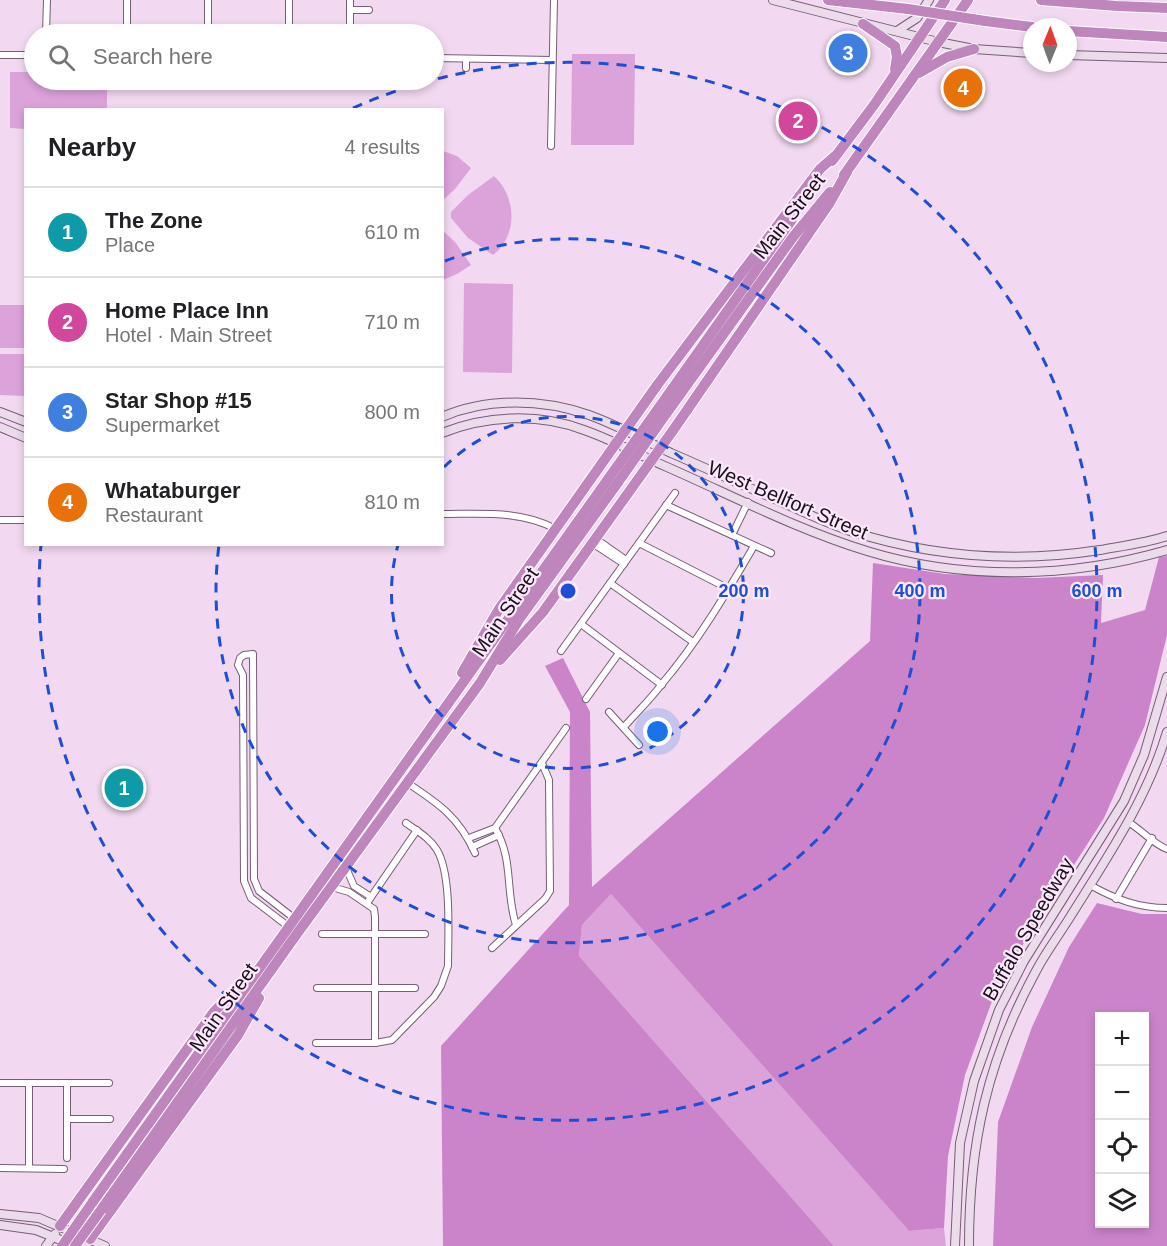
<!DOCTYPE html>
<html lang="en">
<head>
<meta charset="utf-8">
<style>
  body { margin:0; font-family:Helvetica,sans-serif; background:#f6f6f6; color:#202124 }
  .controls { position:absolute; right:18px; bottom:18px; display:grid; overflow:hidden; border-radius:0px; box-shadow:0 3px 9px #0003 }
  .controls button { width:54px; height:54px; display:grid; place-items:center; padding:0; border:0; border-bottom:2px solid #e0e0e0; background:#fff; color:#202124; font:30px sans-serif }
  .compass { position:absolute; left:1023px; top:18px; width:54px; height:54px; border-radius:50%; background:#fff; box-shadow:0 3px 9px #0003; rotate:1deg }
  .you { position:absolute; left:658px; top:732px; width:21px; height:21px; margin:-15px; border:4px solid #fff; border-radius:50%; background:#1a73e8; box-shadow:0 0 0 9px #1a73e833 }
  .badge { display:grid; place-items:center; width:39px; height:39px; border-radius:50%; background:#3a7a69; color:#fff; font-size:20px; font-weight:700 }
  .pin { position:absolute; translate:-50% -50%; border:3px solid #fff; box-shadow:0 2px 6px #0006 }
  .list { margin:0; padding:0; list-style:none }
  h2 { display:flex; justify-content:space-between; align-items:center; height:78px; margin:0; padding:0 24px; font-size:26px }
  h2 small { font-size:20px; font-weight:400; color:#757577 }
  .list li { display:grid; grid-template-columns:39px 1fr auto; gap:18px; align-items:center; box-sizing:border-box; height:90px; padding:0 24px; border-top:2px solid #e0e0e0 }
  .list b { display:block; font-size:22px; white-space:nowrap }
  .list p { margin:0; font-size:20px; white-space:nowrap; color:#757577 }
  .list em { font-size:20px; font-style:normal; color:#757577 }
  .icon { flex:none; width:33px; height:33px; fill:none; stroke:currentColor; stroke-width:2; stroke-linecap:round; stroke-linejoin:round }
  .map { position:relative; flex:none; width:1167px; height:1246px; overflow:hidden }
  .search { position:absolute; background:#fff; box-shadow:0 3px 9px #0003; left:24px; top:24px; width:420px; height:66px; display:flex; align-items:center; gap:15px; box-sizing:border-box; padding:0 21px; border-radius:33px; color:#757577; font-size:22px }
  .panel { position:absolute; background:#fff; box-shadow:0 3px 9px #0003; left:24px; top:108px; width:420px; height:438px; border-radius:0px }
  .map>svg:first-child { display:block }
  .green { fill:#dca3db }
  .forest { fill:#cb84ca; fill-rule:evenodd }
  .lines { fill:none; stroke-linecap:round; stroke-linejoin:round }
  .street-casing { stroke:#745f73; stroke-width:8 }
  .secondary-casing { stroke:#745f73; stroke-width:10 }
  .highway-casing { stroke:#fff; stroke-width:12 }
  .street { stroke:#fff; stroke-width:6 }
  .secondary { stroke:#ecdbeb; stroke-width:8 }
  .highway { stroke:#be86bd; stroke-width:10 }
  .highway-bridge-casing { stroke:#fff; stroke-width:12; stroke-linecap:butt }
  .highway-bridge { stroke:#be86bd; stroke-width:10 }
  .ring { fill:none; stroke:#1d4ed8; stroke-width:3; stroke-dasharray:10 8 }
  .labels { text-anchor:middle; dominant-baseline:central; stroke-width:4.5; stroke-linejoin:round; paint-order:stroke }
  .street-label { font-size:20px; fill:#181018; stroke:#fce8fb }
  .centre { fill:#1d4ed8; stroke:#fce8fb; stroke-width:3 }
  .ring-label { font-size:18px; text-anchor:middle; font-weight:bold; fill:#1d4ed8; stroke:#fce8fb; stroke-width:4.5; stroke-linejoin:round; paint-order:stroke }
</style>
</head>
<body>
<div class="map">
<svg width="1167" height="1246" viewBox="0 0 1167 1246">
  <rect width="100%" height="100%" fill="#f2d9f1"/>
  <!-- green -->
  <g class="green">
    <path d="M572,54H635L634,145H571Z"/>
    <path d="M10,72H34V80H107V109L26,110L25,129L10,128Z"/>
    <path d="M443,151L457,156L471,168L455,189L443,200Z"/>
    <path d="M494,176C517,197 518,236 493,255L468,238L451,218V212L468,195Z"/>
    <path d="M442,230L455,242L471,265L457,274L443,280Z"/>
    <path d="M464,283L513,284L512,373L463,372Z"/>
    <rect x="0" y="305" width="25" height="43"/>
    <path d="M0,354H25V396L0,395Z"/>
    <path d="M611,894L909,1231L944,1228L946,1246H834L579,956L582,925Z"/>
  </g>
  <!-- forest -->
  <g class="forest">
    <path d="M1167,556V635L1145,725L1104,818L999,982L965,1075L948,1156L944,1228L909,1231L611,894L582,925L579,956L834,1246H443L441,1046L569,905L570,712L545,666L563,658L590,712L592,887L870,641L873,563L945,574L1036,578L1103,575L1101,623L1145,610L1159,557Z"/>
    <path d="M1097,903L1142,914H1167V1246H993L998,1122L1032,1027L1069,947ZM1100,1016H1144V1224H1100Z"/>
  </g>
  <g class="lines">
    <defs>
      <g id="street">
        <path d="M350,10H369"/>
        <path d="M46,34L47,0"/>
        <path d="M127,34V0"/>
        <path d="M208,34V0"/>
        <path d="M289,34V0"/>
        <path d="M350,34V0"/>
        <path d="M0,55H34"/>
        <path d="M434,58L552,60"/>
        <path d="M466,68V59"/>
        <path d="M551,146L554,0"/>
        <path d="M666,505L771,553"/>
        <path d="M442,514C481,514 521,510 556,529"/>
        <path d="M0,520H26"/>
        <path d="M732,535L748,502"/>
        <path d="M596,539L626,560"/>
        <path d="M592,543L624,564"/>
        <path d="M639,543L729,589"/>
        <path d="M610,583L693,642"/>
        <path d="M581,624L662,685"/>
        <path d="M561,651L675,493"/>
        <path d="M586,699L619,653"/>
        <path d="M609,712L639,745"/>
        <path d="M624,727C636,713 650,700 661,685C697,643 726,594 754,546"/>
        <path d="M406,782C438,803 459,817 475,853"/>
        <path d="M1128,822C1142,830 1153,844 1167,849"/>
        <path d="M495,828C514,860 505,891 516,925"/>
        <path d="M469,838L495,828L566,728"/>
        <path d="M472,847L499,835"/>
        <path d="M346,868L354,886L371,897"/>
        <path d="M1090,885C1115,899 1138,908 1167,908"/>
        <path d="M332,887L349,892L374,909L375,917V1043"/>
        <path d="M1116,899L1152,838"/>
        <path d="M367,903L417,830"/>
        <path d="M289,927L251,898L244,881L243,675L238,665L240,658L244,655L253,654L254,879L259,891L295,919"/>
        <path d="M322,934H425"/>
        <path d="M492,948L545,899L550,891L549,780L542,763"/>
        <path d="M317,988H415"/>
        <path d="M316,1043H375L392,1040L434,997L441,986L448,966C448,937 452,875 437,850C430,838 417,831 406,823"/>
        <path d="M0,1083H109"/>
        <path d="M67,1119H110"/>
        <path d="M67,1158V1083"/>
        <path d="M0,1168L64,1169"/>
        <path d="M29,1168V1083"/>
      </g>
      <g id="secondary">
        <path d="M773,0L938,42L974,49L1032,53"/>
        <path d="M897,31L917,18L929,0"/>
        <path d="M1068,55L1167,58"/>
        <path d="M0,412L26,422"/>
        <path d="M442,417C488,397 543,399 589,415C617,425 644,440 671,453C706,468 740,484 775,499C799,510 824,522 850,531C931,557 1016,563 1100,550C1122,546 1146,543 1167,536"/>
        <path d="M0,427L26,438"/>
        <path d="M442,433C487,415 539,413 584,430C613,440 639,455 667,467C733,496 798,530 867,551C964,581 1071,578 1167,550"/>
        <path d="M0,1214L39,1218L105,1246"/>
        <path d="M0,1225L36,1230L68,1243"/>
        <path d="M46,1246L55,1234"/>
        <path d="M955,1246L960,1143L974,1081L999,1010L1024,961L1124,801L1144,755L1167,677"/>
        <path d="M969,1246C969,1144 987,1061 1036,971C1046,952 1059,935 1070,917C1107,858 1147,799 1167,732"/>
      </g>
      <g id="highway">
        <path d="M828,0L908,9"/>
        <path d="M1041,0L1117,6L1167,8"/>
        <path d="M985,21L1032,27"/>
        <path d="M863,24L895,46L897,57L895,69"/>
        <path d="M1068,31L1167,37"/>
        <path d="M919,73L947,57L974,49"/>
        <path d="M832,161L874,105L945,0"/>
        <path d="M844,175L968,0"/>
        <path d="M658,409L793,218"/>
        <path d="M666,414L793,237L830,192"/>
        <path d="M500,660L543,612L674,429L829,204L847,172"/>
        <path d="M462,673L499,609L658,384L820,169L835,156"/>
        <path d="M92,1203L611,475"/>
        <path d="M101,1210L296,935L480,683L520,618L619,481"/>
        <path d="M60,1226L213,1013L249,975"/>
        <path d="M90,1239L238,1035L259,998"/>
      </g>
    </defs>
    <!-- street casing -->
    <use href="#street" class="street-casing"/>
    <!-- secondary casing -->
    <use href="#secondary" class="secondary-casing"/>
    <!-- highway casing -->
    <use href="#highway" class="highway-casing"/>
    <!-- street -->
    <use href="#street" class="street"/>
    <!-- secondary -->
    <use href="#secondary" class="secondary"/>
    <!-- highway -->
    <use href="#highway" class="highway"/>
    <defs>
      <g id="highway-bridge">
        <path d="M908,9L985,21"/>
        <path d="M611,475L658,409"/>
        <path d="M619,481L666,414"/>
        <path d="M62,1246L92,1203"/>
        <path d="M75,1246L101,1210"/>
      </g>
    </defs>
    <!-- highway-bridge casing -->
    <use href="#highway-bridge" class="highway-bridge-casing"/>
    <!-- highway-bridge -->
    <use href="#highway-bridge" class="highway-bridge"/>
  </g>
  <!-- distance rings -->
  <g class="ring">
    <path d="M444 467A176 176 0 1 1 398 545"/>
    <path d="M445 261A352 352 0 1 1 219 545"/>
    <path d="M353 108A529 529 0 1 1 41 545"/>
  </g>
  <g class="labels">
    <!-- street labels -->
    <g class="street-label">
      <text transform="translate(789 216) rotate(-52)">Main Street</text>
      <text transform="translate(788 500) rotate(23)">West Bellfort Street</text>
      <text transform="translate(505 612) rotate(-56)">Main Street</text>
      <text transform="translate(1028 929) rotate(-60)">Buffalo Speedway</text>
      <text transform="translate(223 1007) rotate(-55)">Main Street</text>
    </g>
  </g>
  <circle cx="568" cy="591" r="9" class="centre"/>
  <g class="ring-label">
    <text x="744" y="597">200 m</text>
    <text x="920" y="597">400 m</text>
    <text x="1097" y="597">600 m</text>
  </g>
</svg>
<div class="controls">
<button>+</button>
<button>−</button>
<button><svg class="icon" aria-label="locate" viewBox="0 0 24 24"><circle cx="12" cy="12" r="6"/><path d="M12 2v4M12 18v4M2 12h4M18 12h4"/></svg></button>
<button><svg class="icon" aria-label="layers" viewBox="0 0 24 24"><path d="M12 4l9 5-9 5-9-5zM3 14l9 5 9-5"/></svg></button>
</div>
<svg class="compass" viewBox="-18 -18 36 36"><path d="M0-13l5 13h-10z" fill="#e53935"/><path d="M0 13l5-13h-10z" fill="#757577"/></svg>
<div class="you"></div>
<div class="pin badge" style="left:124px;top:788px;background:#0f9aa8">1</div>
<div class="pin badge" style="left:798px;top:121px;background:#d1479c">2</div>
<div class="pin badge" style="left:848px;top:53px;background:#3f7fe0">3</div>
<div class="pin badge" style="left:963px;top:88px;background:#e8710a">4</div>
<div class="search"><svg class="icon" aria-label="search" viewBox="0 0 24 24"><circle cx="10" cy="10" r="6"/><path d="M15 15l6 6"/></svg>Search here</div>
<section class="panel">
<h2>Nearby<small>4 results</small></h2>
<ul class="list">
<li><span class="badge" style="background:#0f9aa8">1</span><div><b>The Zone</b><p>Place</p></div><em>610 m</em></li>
<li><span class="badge" style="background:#d1479c">2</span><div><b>Home Place Inn</b><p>Hotel · Main Street</p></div><em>710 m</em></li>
<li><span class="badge" style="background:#3f7fe0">3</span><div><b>Star Shop #15</b><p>Supermarket</p></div><em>800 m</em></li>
<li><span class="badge" style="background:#e8710a">4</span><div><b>Whataburger</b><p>Restaurant</p></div><em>810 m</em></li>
</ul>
</section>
</div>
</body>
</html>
